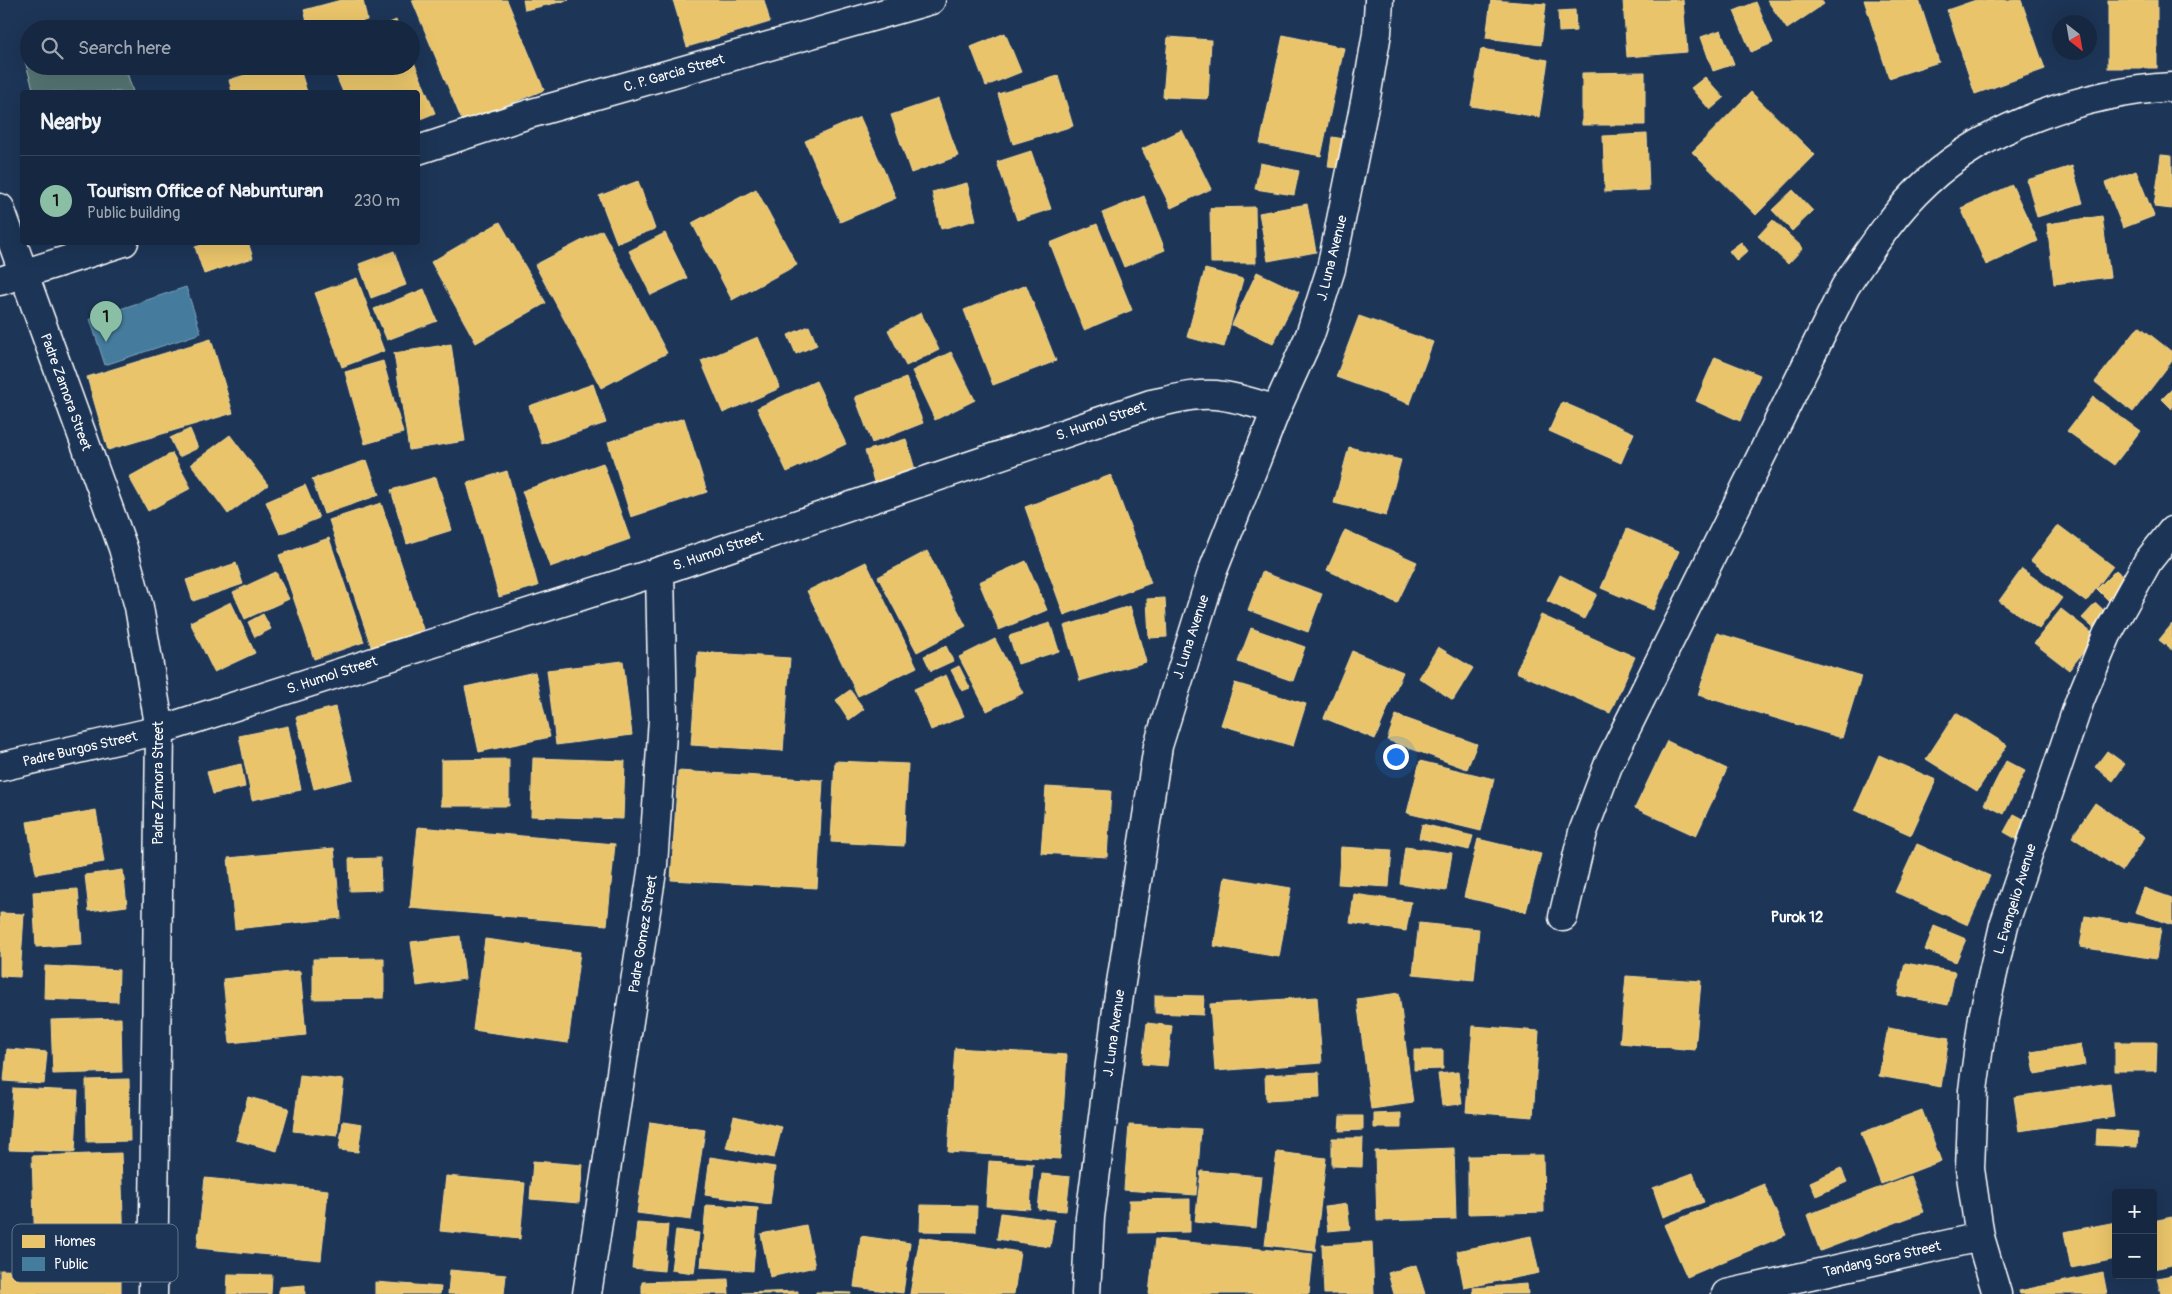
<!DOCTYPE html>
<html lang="en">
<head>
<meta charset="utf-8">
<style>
  body { margin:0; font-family:Pangolin,sans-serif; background:#23344c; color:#f1f3f6 }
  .controls { position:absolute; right:15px; bottom:15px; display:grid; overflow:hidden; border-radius:5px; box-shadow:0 5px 20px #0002 }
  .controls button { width:45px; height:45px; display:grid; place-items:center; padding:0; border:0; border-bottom:1px solid #35445a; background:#162841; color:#f1f3f6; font:25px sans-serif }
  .compass { position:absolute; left:2052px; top:15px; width:45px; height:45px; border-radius:50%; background:#162841; box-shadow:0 5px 20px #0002; rotate:149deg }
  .you { position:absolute; left:1395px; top:756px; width:18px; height:18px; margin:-12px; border:4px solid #fff; border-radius:50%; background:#1a73e8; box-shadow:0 0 0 8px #1a73e833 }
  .badge { display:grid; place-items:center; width:32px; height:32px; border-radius:50%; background:#8abfa5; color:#111; font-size:16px; font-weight:700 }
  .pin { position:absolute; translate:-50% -41px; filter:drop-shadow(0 1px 2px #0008) }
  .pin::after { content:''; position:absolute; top:26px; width:18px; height:15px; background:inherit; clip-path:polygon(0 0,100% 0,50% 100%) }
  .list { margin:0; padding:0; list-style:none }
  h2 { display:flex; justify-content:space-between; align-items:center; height:65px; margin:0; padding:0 20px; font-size:21px }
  h2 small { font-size:16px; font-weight:400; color:#9ea6b1 }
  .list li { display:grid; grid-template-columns:32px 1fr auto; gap:15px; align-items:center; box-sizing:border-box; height:90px; padding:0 20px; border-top:1px solid #35445a }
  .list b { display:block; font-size:19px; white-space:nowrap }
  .list p { margin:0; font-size:16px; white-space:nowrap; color:#9ea6b1 }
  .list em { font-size:16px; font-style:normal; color:#9ea6b1 }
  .icon { flex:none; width:28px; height:28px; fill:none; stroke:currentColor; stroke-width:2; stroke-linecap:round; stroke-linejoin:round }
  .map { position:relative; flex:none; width:2172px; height:1294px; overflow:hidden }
  .search { position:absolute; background:#162841; box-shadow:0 5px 20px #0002; left:20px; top:20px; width:400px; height:55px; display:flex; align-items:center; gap:12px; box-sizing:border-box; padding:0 18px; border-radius:28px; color:#9ea6b1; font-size:19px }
  .panel { position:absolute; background:#162841; box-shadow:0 5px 20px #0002; left:20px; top:90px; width:400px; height:155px; border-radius:5px }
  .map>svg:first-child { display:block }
  .green { fill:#557473; stroke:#aabab9 }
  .homes { fill:#e9c46a; stroke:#f0d697 }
  .public { fill:#457b9d; stroke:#7da3ba }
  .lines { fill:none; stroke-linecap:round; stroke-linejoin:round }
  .street-casing { stroke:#fff; stroke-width:31 }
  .street { stroke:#1d3557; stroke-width:28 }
  .labels { text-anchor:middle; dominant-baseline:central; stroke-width:5; stroke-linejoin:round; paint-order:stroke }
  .street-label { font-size:14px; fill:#fff; stroke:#1d3557 }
  .neighbourhood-label { font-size:15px; font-weight:bold; fill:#fff; stroke:#1d3557 }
  .key { fill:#1d3557; stroke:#617289; stroke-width:1 }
  .key-label { font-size:14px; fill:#fff }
</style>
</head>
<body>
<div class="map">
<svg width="2172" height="1294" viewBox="0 0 2172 1294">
  <rect width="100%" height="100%" fill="#1d3557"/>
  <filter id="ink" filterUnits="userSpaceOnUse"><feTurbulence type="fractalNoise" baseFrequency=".02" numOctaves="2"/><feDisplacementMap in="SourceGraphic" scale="10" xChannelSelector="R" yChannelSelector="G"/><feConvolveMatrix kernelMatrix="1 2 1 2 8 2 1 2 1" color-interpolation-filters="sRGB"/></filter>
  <g filter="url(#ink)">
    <!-- green -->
    <path class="green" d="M29,60V66H125L133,92H34L25,61Z"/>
    <!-- homes -->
    <g class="homes">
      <path d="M341,0H363L367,20L334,29H309L304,10Z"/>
      <path d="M412,0H507L544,90L463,123Z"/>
      <path d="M523,0H569L525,10Z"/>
      <path d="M673,0H764L770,22L687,47Z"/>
      <path d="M1491,0L1546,4L1541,45L1486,38Z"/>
      <path d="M1623,0H1683L1687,52L1627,57Z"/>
      <path d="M1767,0H1821L1824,4L1787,29Z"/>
      <path d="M1864,0H1919L1939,62L1889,78Z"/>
      <path d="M1976,0H2021L2045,69L1975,94L1947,10Z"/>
      <rect x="2108" y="0" width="49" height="68"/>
      <path d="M1756,2L1773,43L1751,52L1734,11Z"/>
      <path d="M1575,10L1576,31L1559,32L1558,11Z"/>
      <path d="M396,20L400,29H377Z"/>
      <path d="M1721,30L1734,64L1713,71L1701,37Z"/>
      <path d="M1005,33L1021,72L986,86L971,47Z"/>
      <path d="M1283,35L1344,48L1321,156L1260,144Z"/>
      <path d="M1168,37L1211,40L1208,99L1163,97Z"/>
      <path d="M1481,49L1548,60L1539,117L1471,106Z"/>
      <path d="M411,55L435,113L418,120V92H343L332,66H411Z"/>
      <path d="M273,66H299L307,92H232L229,80Z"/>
      <path d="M1645,72V125H1582V73Z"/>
      <path d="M1058,76L1073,126L1013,144L998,94Z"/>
      <path d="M1705,77L1724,98L1710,110L1691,88Z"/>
      <path d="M1751,92L1815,155L1756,215L1692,152Z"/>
      <path d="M938,99L958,156L911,173L891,115Z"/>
      <path d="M860,117L896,198L840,222L805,141Z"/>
      <path d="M1182,130L1211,189L1171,208L1142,149Z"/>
      <path d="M1647,134L1649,190L1605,192L1603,136Z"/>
      <path d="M1332,137L1351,140L1348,169L1328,167Z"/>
      <path d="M1031,151L1051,209L1017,220L997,162Z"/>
      <path d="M2161,155L2172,156V209L2154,207Z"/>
      <path d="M1260,163L1299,171L1294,195L1255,189Z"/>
      <path d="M2072,166L2083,203L2037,217L2027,180Z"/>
      <path d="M2136,171L2154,216L2123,228L2105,183Z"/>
      <path d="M638,181L655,229L617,243L599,196Z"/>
      <path d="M967,183L976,220L941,229L932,192Z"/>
      <path d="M2012,185L2038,241L1986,265L1961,208Z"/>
      <path d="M756,189L797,265L732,300L692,223Z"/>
      <path d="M1793,190L1813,211L1792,231L1772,210Z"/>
      <path d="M1144,196L1165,250L1124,267L1102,213Z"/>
      <path d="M1307,204L1316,252L1268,261L1259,213Z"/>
      <path d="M1255,207L1256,263H1211L1210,208Z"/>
      <path d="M2102,216L2110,277L2054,284L2047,224Z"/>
      <path d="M1773,220L1803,248L1788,264L1758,236Z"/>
      <path d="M500,222L546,303L476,343L431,262Z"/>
      <path d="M1097,224L1132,310L1084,330L1050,243Z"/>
      <path d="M602,230L667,353L601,388L535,265Z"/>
      <path d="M665,233L687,278L651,295L629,251Z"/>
      <path d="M210,242H248L253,258L204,274L195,247Z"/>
      <path d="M1741,242L1748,251L1737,261L1729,251Z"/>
      <path d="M394,251L406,285L371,298L359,264Z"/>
      <path d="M1205,269L1243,279L1224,347L1187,337Z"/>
      <path d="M1257,272L1299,292L1273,344L1232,325Z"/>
      <path d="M357,278L384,351L342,367L315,293Z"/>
      <path d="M1026,285L1056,361L993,385L964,310Z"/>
      <path d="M424,289L437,321L387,340L374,309Z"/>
      <path d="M921,313L939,350L906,366L888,330Z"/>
      <path d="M1359,316L1433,342L1410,404L1336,377Z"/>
      <path d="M809,326L817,345L796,354L788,335Z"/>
      <path d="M2139,326L2172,352V361L2133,412L2095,382Z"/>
      <path d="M758,337L780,388L723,413L701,361Z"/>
      <path d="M211,339L233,413L108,450L87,377Z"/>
      <path d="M451,344L465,441L409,450L394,353Z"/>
      <path d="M951,352L975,400L935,420L912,371Z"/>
      <path d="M1715,357L1760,375L1740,421L1696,401Z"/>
      <path d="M383,361L403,433L365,444L345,372Z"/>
      <path d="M906,378L923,423L872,443L855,397Z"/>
      <path d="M816,381L846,444L787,472L757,408Z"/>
      <path d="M593,384L606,423L542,444L529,406Z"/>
      <path d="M2172,389V409L2162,399Z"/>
      <path d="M2093,397L2140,431L2114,465L2067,431Z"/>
      <path d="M1562,402L1634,433L1621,463L1549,431Z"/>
      <path d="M684,418L707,492L631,517L608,442Z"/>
      <path d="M190,429L198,448L179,457L170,438Z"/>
      <path d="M230,435L268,485L228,514L191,464Z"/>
      <path d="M906,439L916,473L875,485L865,451Z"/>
      <path d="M1349,447L1401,460L1386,516L1334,503Z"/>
      <path d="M172,453L191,488L148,511L129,477Z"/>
      <path d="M367,460L379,495L324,514L312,479Z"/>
      <path d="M603,463L630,539L550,567L522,491Z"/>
      <path d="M507,471L538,586L499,597L467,483Z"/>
      <path d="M1111,475L1151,583L1064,615L1025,507Z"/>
      <path d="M436,477L452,530L407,544L391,490Z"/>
      <path d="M305,485L319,518L280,534L266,502Z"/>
      <path d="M381,503L425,635L373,652L329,520Z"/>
      <path d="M2058,525L2113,566L2086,602L2031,561Z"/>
      <path d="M1627,529L1679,551L1653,610L1601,588Z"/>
      <path d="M1345,530L1417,562L1397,603L1327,570Z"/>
      <path d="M329,538L364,642L314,659L279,555Z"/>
      <path d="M927,551L966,626L917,652L878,577Z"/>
      <path d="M1026,561L1047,610L999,630L979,582Z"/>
      <path d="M866,562L917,667L858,696L807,591Z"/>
      <path d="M236,563L243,584L193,601L186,580Z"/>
      <path d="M2022,569L2062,598L2039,629L1999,601Z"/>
      <path d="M2116,570L2134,586L2114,606L2097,589Z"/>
      <path d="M276,572L289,599L245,619L233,592Z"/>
      <path d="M1262,572L1322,594L1308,632L1248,610Z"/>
      <path d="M1560,575L1597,594L1584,619L1547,601Z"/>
      <path d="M1165,598L1167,637L1149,638L1147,599Z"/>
      <path d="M231,602L255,653L214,672L190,622Z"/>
      <path d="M2096,603L2111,617L2098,632L2082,618Z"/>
      <path d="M1130,606L1146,662L1080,681L1064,626Z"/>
      <path d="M2061,609L2096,636L2069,670L2034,643Z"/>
      <path d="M263,614L271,629L255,637L248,622Z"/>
      <path d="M1541,615L1635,657L1610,713L1516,672Z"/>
      <path d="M1050,623L1059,651L1018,664L1009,636Z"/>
      <path d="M2172,624V650L2159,640Z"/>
      <path d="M1251,628L1305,647L1293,681L1238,662Z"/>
      <path d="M1717,633L1861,676L1842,738L1698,695Z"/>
      <path d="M995,639L1023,693L987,711L959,657Z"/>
      <path d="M946,646L953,661L931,671L924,656Z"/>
      <path d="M1438,647L1473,668L1453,700L1419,678Z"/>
      <path d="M1352,651L1403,672L1375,739L1324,718Z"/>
      <path d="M698,652L790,658L783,751L691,745Z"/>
      <path d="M623,661L632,735L556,745L547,670Z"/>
      <path d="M959,666L970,688L962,691L951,670Z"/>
      <path d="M535,672L550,737L479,752L465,687Z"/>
      <path d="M946,675L964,716L931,730L914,689Z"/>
      <path d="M1235,683L1306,704L1293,746L1221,725Z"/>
      <path d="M850,690L864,709L849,720L836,700Z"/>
      <path d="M335,707L353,779L314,789L296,717Z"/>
      <path d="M1956,713L2007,745L1977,791L1926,759Z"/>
      <path d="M1396,715L1477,744L1467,769L1387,740Z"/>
      <path d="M288,726L301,790L252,800L239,736Z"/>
      <path d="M1667,741L1727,769L1696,836L1635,808Z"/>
      <path d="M2107,751L2125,764L2113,781L2095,767Z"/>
      <path d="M1879,755L1936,780L1911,835L1855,810Z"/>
      <path d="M533,758L625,761L623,819L531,816Z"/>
      <path d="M509,759V806H441V760Z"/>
      <path d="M835,761L908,764L904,846L831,842Z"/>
      <path d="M1420,761L1494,779L1481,831L1407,813Z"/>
      <path d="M2006,761L2025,771L2004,814L1984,804Z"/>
      <path d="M241,764L245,787L213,794L207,772Z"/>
      <path d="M678,771L823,780L817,888L671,880Z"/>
      <path d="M1046,787L1111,791L1107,857L1041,853Z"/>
      <path d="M2095,803L2145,837L2122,871L2072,837Z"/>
      <path d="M96,810L104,862L36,874L27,822Z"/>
      <path d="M2014,814L2037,826L2027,845L2004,832Z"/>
      <path d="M1422,824L1473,836L1469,850L1419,838Z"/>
      <path d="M418,827L615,844L607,925L410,908Z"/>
      <path d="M1478,839L1541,854L1526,912L1464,897Z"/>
      <path d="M1917,844L1990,876L1968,925L1895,892Z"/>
      <path d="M1341,847L1392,850L1389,887L1338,884Z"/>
      <path d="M1405,847L1452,853L1446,891L1400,884Z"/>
      <path d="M334,848L341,918L235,929L228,858Z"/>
      <path d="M380,858L381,890L350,891L349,859Z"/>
      <path d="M123,870L127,906L89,911L85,875Z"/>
      <path d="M1225,877L1291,888L1279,957L1214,946Z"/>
      <path d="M2144,888L2172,898V925L2135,912Z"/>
      <path d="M78,889L82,944L36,947L33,892Z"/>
      <path d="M1354,894L1411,902L1406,931L1350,923Z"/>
      <path d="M0,913L24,914L20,977L0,976Z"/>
      <path d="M2085,916L2161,928L2156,959L2080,947Z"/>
      <path d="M1419,923L1479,929L1474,980L1413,974Z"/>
      <path d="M1934,926L1966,939L1956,962L1925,950Z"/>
      <path d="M460,936L465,979L417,986L411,942Z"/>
      <path d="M485,939L580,952L568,1043L473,1030Z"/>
      <path d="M384,958V998L313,999V959Z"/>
      <path d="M1905,963L1955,972L1948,1005L1898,995Z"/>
      <path d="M45,966L119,970L118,1002L44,999Z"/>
      <path d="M300,971L306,1035L230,1043L223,979Z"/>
      <path d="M1626,976L1701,981L1695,1050L1620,1043Z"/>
      <path d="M1399,993L1413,1103L1371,1109L1357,999Z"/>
      <path d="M1155,995L1204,996L1203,1015L1155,1013Z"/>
      <path d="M1317,997L1322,1063L1215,1071L1210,1004Z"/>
      <path d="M121,1018L122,1072L53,1074L51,1020Z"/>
      <path d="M1147,1023L1172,1026L1167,1066L1142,1064Z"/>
      <path d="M1473,1026L1539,1031L1533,1117L1466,1112Z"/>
      <path d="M1888,1028L1949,1038L1941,1087L1879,1076Z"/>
      <path d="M2115,1042H2157L2156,1071H2115Z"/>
      <path d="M2081,1044L2085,1065L2035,1074L2031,1052Z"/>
      <path d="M955,1048L1067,1055L1060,1159L948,1152Z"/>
      <path d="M7,1049L47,1052L44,1084L4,1081Z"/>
      <path d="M1414,1050H1443V1069L1414,1070Z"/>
      <path d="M1319,1072L1320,1098L1266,1101L1265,1075Z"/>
      <path d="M1458,1072L1462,1104L1442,1106L1438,1074Z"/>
      <path d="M300,1075L344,1080L337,1136L293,1131Z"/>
      <path d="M129,1079L130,1141L87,1142L86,1080Z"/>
      <path d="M2110,1083L2114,1117L2019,1131L2014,1097Z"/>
      <path d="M13,1088L78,1091L75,1152L9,1150Z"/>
      <path d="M248,1097L289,1108L277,1151L236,1140Z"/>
      <path d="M1922,1110L1941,1161L1881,1184L1861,1133Z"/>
      <path d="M1401,1113V1128H1374V1114Z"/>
      <path d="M734,1116L782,1127L774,1158L726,1148Z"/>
      <path d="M1340,1116H1363V1130L1339,1131Z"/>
      <path d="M343,1121L362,1124L358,1152L339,1150Z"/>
      <path d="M650,1122L705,1130L691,1220L637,1213Z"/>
      <path d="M1129,1125L1201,1129L1196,1195L1124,1190Z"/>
      <path d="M2097,1129L2138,1132L2137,1147L2096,1145Z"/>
      <path d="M1332,1138H1363L1362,1167L1332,1166Z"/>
      <path d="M1454,1148L1456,1219L1377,1221L1375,1151Z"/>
      <path d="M1277,1152L1326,1158L1315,1251L1265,1245Z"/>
      <path d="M121,1153L124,1249L35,1252L32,1156Z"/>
      <path d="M1543,1155L1544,1212L1468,1214V1156Z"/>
      <path d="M710,1157L775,1167L770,1204L705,1195Z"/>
      <path d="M533,1161L583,1165L579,1203L530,1199Z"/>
      <path d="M989,1161L1033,1164L1030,1209L986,1206Z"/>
      <path d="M1841,1168L1847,1182L1816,1196L1810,1182Z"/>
      <path d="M1201,1171L1261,1176L1256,1228L1195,1222Z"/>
      <path d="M1693,1173L1704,1202L1663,1217L1653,1188Z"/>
      <path d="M1042,1174L1070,1177L1066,1211L1038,1209Z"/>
      <path d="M446,1176L525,1183L520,1239L440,1231Z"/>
      <path d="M1910,1176L1924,1212L1820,1251L1807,1215Z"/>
      <path d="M205,1178L328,1190L321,1260L197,1248Z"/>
      <path d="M1764,1184L1786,1235L1687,1277L1664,1225Z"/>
      <path d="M1190,1199V1232L1129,1233V1200Z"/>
      <path d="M1347,1204L1350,1229L1328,1231L1325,1207Z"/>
      <path d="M706,1205L758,1208L753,1271L701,1267Z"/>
      <path d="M921,1205L977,1206L976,1232L920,1231Z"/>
      <path d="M1001,1213L1054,1220L1050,1247L997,1239Z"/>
      <path d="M2172,1217V1265L2153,1269V1221Z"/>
      <path d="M2116,1222V1259L2071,1268L2064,1232Z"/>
      <path d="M637,1223L668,1225L664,1271L632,1268Z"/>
      <path d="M806,1225L815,1267L770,1277L761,1234Z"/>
      <path d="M676,1230L699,1233L694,1273L671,1270Z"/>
      <path d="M861,1236L910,1243L903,1293L854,1287Z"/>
      <path d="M1531,1236L1539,1273L1464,1288L1457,1251Z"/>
      <path d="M920,1237L1020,1252L1014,1294H910Z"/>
      <path d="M1155,1239L1313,1254L1309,1294H1149Z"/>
      <path d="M1372,1242L1374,1294H1324L1322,1245Z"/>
      <path d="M1416,1265L1425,1294H1394L1388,1273Z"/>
      <path d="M0,1270L121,1273V1294H0Z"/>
      <path d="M450,1270L506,1275L504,1294H448Z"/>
      <path d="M2103,1273L2107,1294H2020L2019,1291Z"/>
      <path d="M228,1274L272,1275L271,1294H227Z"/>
      <path d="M2172,1275V1294H2161L2157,1278Z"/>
      <path d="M728,1279L729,1294H642V1282Z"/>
      <path d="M375,1282L441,1287L440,1294H375Z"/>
      <path d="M1527,1284L1528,1294H1474L1473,1288Z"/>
      <path d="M305,1285V1294H279V1287Z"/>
      <path d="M798,1291V1294H743V1293Z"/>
      <path d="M816,1292L851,1293V1294H816Z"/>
    </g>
    <!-- public -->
    <path class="public" d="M186,287L201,333L105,365L90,319Z"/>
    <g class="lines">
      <defs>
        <g id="street">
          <path d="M418,150L529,114L931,0"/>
          <path d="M0,208L123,548L139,607L160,730L153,1294"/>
          <path d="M0,281L124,242"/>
          <path d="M0,767L160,730L660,571L1151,404C1172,400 1194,393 1216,395C1237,397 1257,404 1276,410"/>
          <path d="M1563,917L1583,832L1609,763L1845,287C1870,250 1894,212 1927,182C1989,124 2088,92 2172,87"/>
          <path d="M587,1294L653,865L663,719L660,571"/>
          <path d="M1086,1294L1090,1217L1118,1002L1158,746L1212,573L1276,410L1310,335L1331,269L1367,92L1377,33L1379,0"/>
          <path d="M1726,1294L1980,1237"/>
          <path d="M1997,1294L1980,1237L1970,1169L1973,1090L1983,1017L2004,925L2080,700L2107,635L2148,561L2172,531"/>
        </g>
      </defs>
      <!-- street casing -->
      <use href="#street" class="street-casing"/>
      <!-- street -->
      <use href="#street" class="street"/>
    </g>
  </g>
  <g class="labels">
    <!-- street labels -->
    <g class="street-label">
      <text transform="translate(674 73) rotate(-16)">C. P. Garcia Street</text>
      <text transform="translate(1332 258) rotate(-76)">J. Luna Avenue</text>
      <text transform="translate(66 392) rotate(70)">Padre Zamora Street</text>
      <text transform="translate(1101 421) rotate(-19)">S. Humol Street</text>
      <text transform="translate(718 551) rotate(-19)">S. Humol Street</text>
      <text transform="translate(1191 637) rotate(-72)">J. Luna Avenue</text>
      <text transform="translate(332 675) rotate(-18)">S. Humol Street</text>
      <text transform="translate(80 749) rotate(-13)">Padre Burgos Street</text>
      <text transform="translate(158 783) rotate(-90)">Padre Zamora Street</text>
      <text transform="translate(2015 899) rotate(-73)">L. Evangelio Avenue</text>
      <text transform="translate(643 934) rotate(-81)">Padre Gomez Street</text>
      <text transform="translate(1114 1033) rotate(-82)">J. Luna Avenue</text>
      <text transform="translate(1882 1259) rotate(-13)">Tandang Sora Street</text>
    </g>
    <!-- neighbourhood labels -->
    <g class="neighbourhood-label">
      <text x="1797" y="917">Purok 12</text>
    </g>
  </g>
  <!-- legend -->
  <rect x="12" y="1224" width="166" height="58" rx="8" class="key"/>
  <rect x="22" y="1235" width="23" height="13" fill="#e9c46a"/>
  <rect x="22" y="1257" width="23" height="14" fill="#457b9d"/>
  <g class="key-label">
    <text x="54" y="1246">Homes</text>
    <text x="54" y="1269">Public</text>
  </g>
</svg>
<div class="controls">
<button>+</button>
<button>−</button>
</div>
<svg class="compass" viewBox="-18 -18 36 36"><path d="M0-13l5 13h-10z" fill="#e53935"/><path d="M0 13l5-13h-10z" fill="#9ea6b1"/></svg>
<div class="you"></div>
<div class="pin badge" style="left:106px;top:342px">1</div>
<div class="search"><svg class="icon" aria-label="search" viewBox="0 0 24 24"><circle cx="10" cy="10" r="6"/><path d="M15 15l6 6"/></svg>Search here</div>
<section class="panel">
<h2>Nearby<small></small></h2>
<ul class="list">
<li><span class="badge">1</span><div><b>Tourism Office of Nabunturan</b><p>Public building</p></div><em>230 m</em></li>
</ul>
</section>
</div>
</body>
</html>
